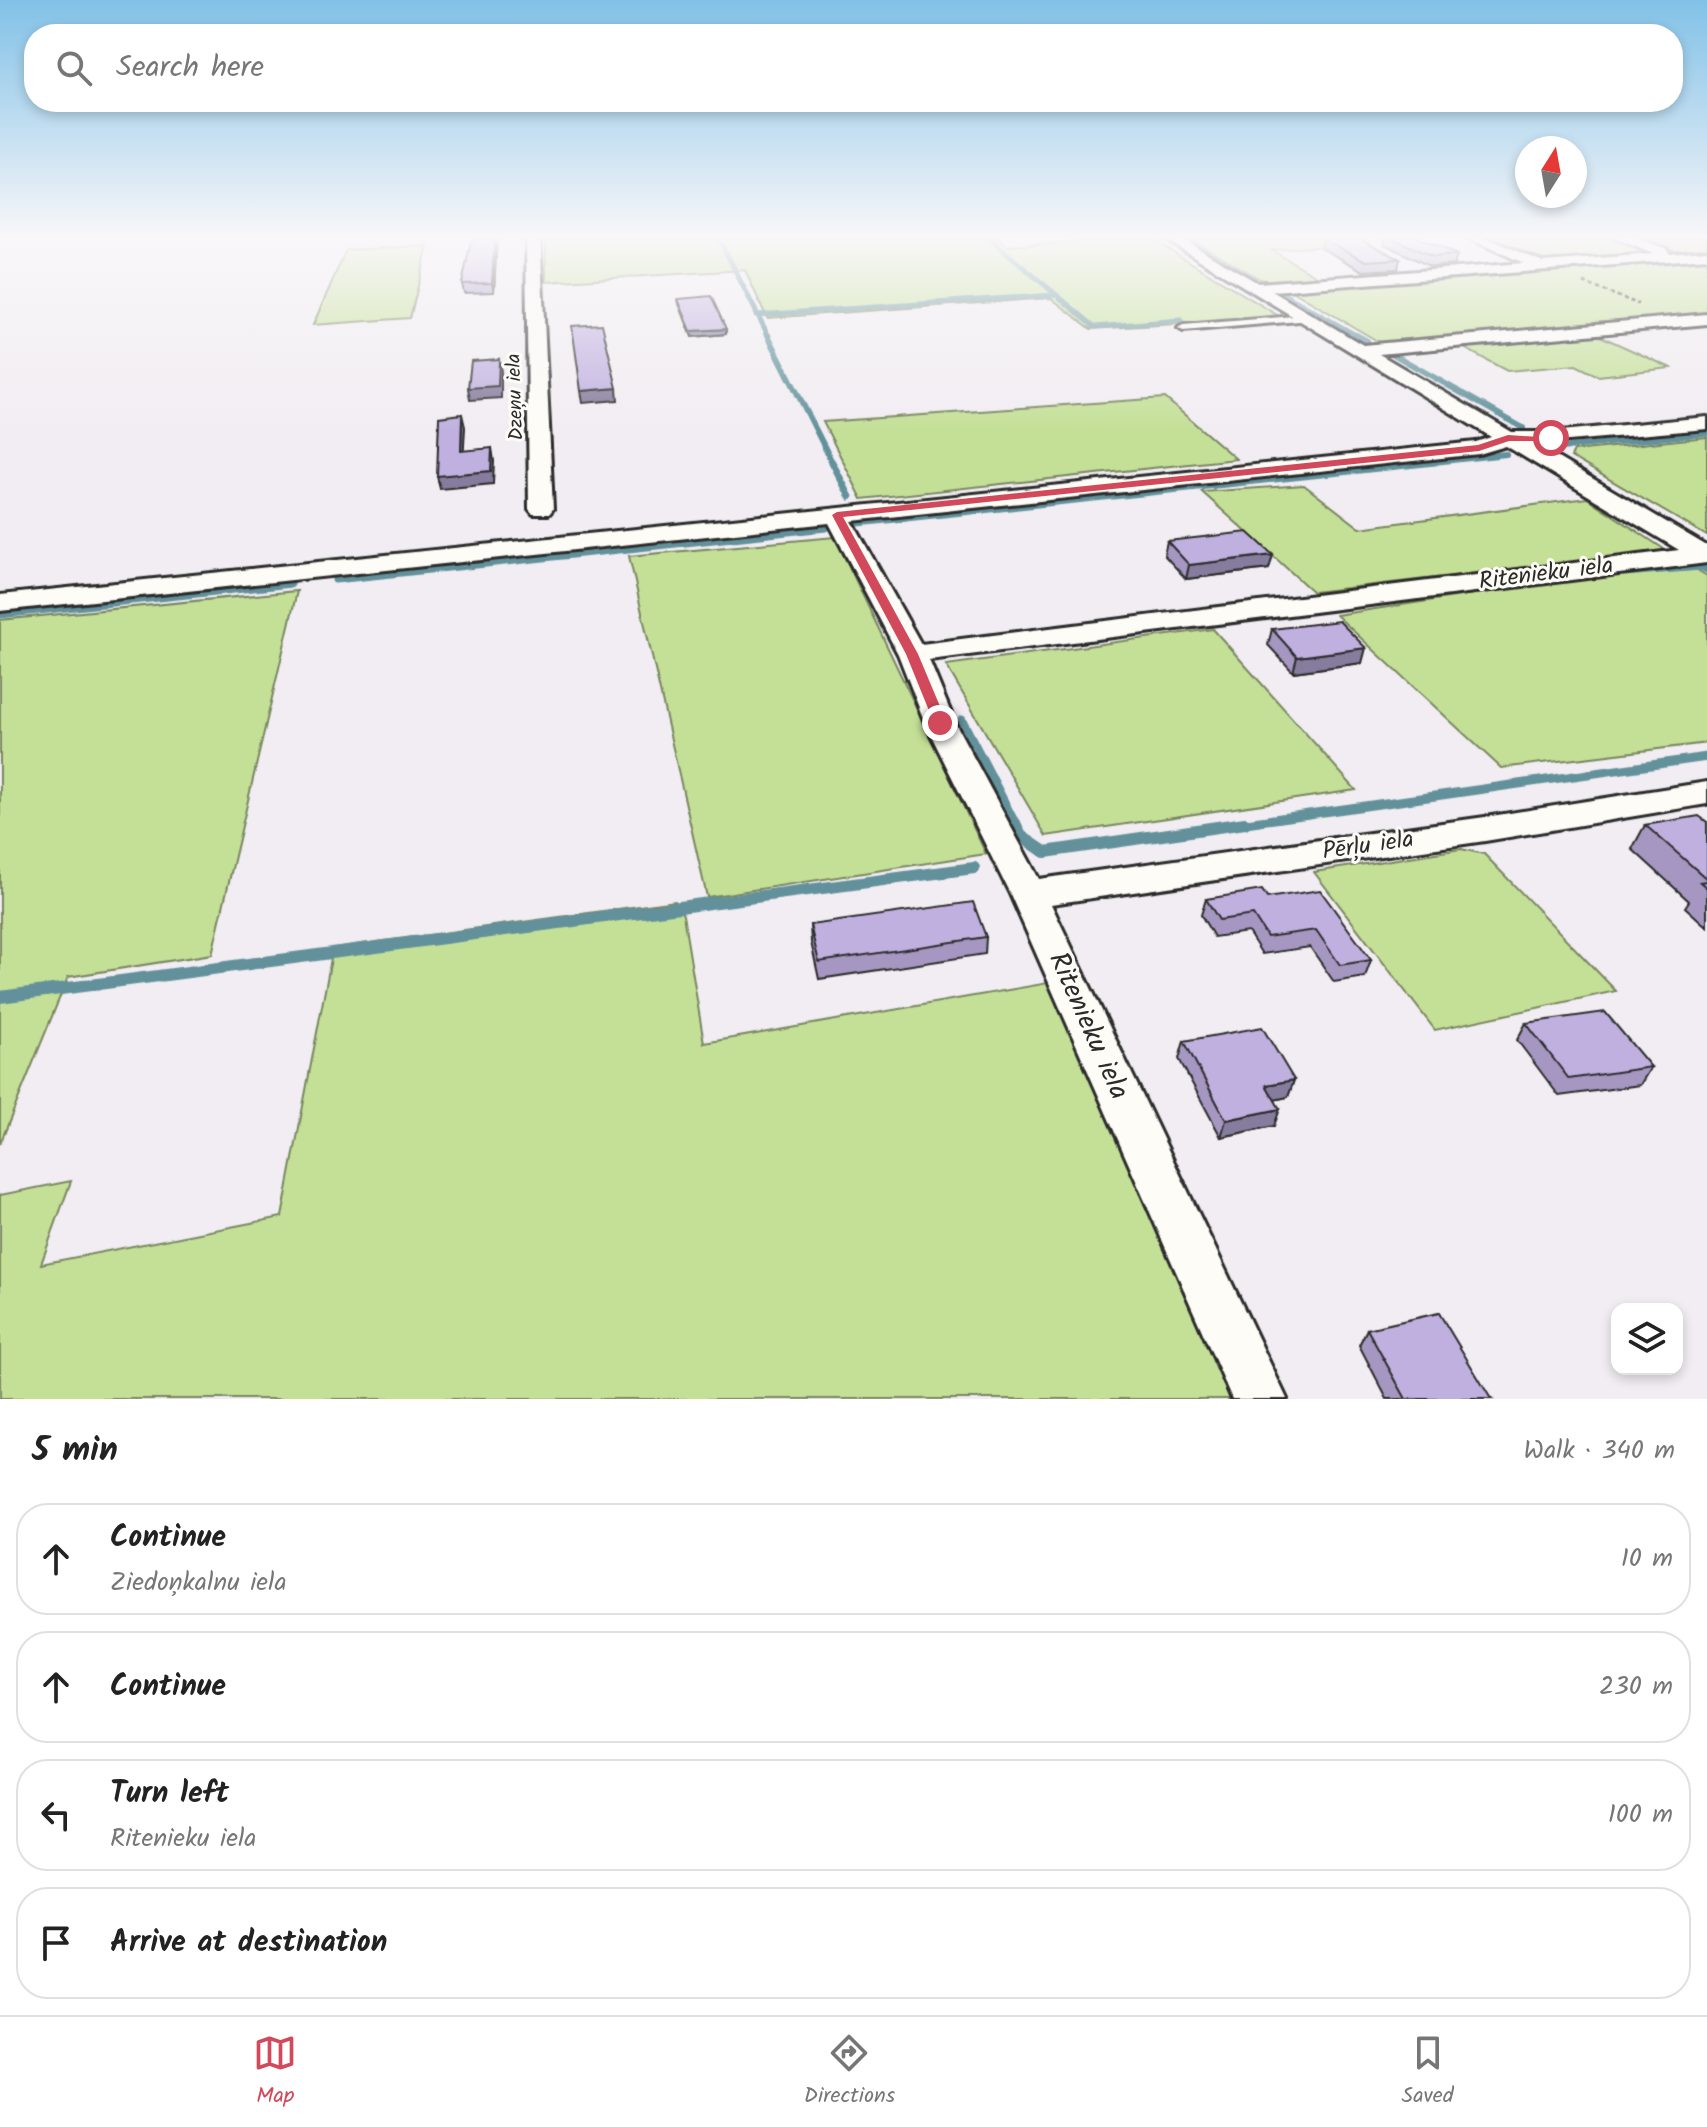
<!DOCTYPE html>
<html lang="en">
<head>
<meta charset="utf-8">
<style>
  body { margin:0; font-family:Kalam,sans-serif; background:#f2f2f2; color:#222 }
  .controls { position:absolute; right:24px; bottom:24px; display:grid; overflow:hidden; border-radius:16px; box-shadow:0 4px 12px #0003 }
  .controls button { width:72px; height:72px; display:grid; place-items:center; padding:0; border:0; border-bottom:2px solid #e0e0e0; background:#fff; color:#222; font:40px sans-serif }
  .compass { position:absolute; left:1515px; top:136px; width:72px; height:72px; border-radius:50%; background:#fff; box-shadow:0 4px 12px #0003; rotate:11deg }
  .stop { position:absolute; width:24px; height:24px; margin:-18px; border:6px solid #d1495b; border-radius:50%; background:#fff }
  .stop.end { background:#d1495b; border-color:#fff; box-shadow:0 2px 8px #0008 }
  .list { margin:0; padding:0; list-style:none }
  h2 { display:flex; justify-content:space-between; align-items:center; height:104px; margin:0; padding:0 32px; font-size:34px }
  h2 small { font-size:26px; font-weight:400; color:#767676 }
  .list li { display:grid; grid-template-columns:52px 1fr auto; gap:24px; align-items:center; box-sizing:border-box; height:112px; margin:0 16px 16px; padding:0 16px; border:2px solid #e0e0e0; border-radius:32px }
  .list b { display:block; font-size:30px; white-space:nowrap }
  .list p { margin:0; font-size:26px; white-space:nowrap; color:#767676 }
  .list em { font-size:26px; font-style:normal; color:#767676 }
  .icon { flex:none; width:44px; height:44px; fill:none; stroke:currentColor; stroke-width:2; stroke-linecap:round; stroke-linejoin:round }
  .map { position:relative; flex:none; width:1707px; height:1399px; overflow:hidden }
  .search { position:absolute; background:#fff; box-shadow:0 4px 12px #0003; left:24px; right:24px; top:24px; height:88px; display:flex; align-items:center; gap:20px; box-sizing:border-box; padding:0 28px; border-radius:32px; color:#767676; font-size:30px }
  .sheet { height:616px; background:#fff }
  nav { display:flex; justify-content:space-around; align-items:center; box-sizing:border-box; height:112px; border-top:2px solid #e0e0e0; background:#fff; font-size:22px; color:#767676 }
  nav a { display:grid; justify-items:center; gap:4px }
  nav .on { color:#d1495b }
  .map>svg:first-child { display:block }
  .green { fill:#c4e097; stroke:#788661; stroke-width:2 }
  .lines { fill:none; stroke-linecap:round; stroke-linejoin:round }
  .stream-far4 { stroke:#62919b; stroke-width:5 }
  .stream-far3 { stroke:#62919b; stroke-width:6 }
  .stream-far2 { stroke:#62919b; stroke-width:7 }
  .stream-far1 { stroke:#62919b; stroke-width:9 }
  .stream { stroke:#62919b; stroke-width:12 }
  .lane-casing { stroke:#2b2b2b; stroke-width:6 }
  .street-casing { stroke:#2b2b2b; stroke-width:6 }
  .path { stroke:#2b2b2b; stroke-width:3; stroke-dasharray:4 3; stroke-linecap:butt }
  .lane { fill:#fdfcf7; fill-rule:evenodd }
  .street { fill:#fdfcf7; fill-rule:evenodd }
  .wall { fill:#a597c1; stroke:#2b2b2b; stroke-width:2 }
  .shaded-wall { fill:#867b9d; stroke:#2b2b2b; stroke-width:2 }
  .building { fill:#c0b0e0; stroke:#2b2b2b; stroke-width:2 }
  .route { fill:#d1495b }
  .labels { text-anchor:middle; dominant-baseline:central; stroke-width:6; stroke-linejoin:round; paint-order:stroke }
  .far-street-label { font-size:20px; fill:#2b2b2b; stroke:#fdfcf7 }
  .street-label { font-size:24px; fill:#2b2b2b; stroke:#fdfcf7 }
  .near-street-label { font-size:28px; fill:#2b2b2b; stroke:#fdfcf7 }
</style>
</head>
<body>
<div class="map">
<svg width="1707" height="1399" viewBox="0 0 1707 1399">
  <rect width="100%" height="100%" fill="#f1edf2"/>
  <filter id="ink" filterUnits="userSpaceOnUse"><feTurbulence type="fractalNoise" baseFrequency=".0125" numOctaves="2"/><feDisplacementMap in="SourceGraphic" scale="16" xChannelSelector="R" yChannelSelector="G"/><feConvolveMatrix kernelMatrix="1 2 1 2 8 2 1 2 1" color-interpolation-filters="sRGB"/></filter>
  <g filter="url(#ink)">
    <!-- green -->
    <g class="green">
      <path d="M597,235H994L1007,246L1149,237L1282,318L1091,329L1051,298L767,318L745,270L546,282V238Z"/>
      <path d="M1184,235H1332L1350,244L1271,250L1322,279L1281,282L1260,279Z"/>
      <path d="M1479,235H1607L1659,254L1545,262Z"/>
      <path d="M1626,235H1707V250L1680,252Z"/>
      <path d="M428,246L410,318L313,325L346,250Z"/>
      <path d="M1707,258V313L1381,343L1289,289Z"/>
      <path d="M1598,335L1671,368L1598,376L1576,365L1507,371L1462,347Z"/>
      <path d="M1165,398L1236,459L862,499L823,422Z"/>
      <path d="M1707,437V536L1571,457L1574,451Z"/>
      <path d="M1304,485L1360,528L1587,498L1667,551L1313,592L1202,492Z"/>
      <path d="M835,537L986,854L707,897L629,556Z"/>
      <path d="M1684,562L1707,576V743L1501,768L1336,615Z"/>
      <path d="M297,591L212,954L68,977L0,1144V620Z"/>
      <path d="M1213,629L1356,790L1046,836L946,665Z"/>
      <path d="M1461,849L1484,854L1616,991L1435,1030L1314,872Z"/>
      <path d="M675,901L683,915L704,1043L1048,983L1233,1399H0V1195L71,1181L41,1264L282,1217L333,948Z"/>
    </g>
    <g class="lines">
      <!-- stream-far4 -->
      <g class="stream-far4">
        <path d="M717,235L769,337"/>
        <path d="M985,235L1095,327L1181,320"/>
        <path d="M1179,235L1255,279"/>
        <path d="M1282,293L1359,337"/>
        <path d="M756,315L1055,295"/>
      </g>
      <!-- stream-far3 -->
      <g class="stream-far3">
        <path d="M768,335L833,464"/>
        <path d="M1356,335L1367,341"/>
        <path d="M1393,354L1523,428"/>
        <path d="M1551,449L1707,433"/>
        <path d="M1416,464L1506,454"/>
      </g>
      <!-- stream-far2 -->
      <g class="stream-far2">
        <path d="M832,462L850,497"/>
        <path d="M858,523L1435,462"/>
        <path d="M1624,573L1701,567L1707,570"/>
        <path d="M335,580L826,528"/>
        <path d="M0,615L291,584"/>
      </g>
      <!-- stream-far1 -->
      <g class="stream-far1">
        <path d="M962,720L1016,825"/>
        <path d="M1232,825L1707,757"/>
      </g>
      <!-- stream -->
      <g class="stream">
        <path d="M1015,823L1021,836L1045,852L1245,823"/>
        <path d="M0,997L974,868"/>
      </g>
      <defs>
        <path id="lane" d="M1308,315L1311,316V320L1183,331L1178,328L1183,325Z"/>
        <g id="street">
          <path d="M526,235H540L553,509L549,514H533L529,509Z"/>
          <path d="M1159,235H1176L1258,283L1524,263L1461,235H1480L1543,262L1653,254L1608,235H1628L1667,249L1669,253L1707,250V258L1272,291L1363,345L1707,314V324L1379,354L1512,432H1551L1707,417V429L1534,444L1707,546V563L929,660L955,723L1039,879L1485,817L1707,782V804L1485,841L1051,904L1287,1399H1232L1010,894L925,723L898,654L829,523L0,611V595L1476,442L1491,437ZM1506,446L1679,550L921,644L852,521L1479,454Z"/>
        </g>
      </defs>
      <!-- lane casing -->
      <use href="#lane" class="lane-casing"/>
      <!-- street casing -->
      <use href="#street" class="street-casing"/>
      <!-- path -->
      <path class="path" d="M1584,283L1638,304"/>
      <!-- lane -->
      <use href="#lane" class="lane"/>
      <!-- street -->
      <use href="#street" class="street"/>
    </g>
    <!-- wall -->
    <g class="wall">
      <path d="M474,235H497L494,292L464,293L462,284L474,241Z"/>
      <path d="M1386,235L1457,255L1454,265L1431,267L1384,244Z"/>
      <path d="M1323,239L1400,259L1398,269L1363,271L1321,248Z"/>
      <path d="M678,299L726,329V334L692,337L679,304Z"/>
      <path d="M1167,541L1269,569L1186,579L1164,555Z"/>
      <path d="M1272,629L1362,663L1293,672L1268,645Z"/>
      <path d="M1707,822V927L1685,907L1689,901L1632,849L1645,825Z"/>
      <path d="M1267,898L1371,960L1365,977L1334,982L1310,947L1262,954L1248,932L1214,937L1201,915L1206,899Z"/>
      <path d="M810,925L986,937L985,954L819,979L811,942Z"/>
      <path d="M1526,1023L1651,1067L1640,1085L1559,1096L1517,1040Z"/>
      <path d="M1184,1041L1294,1080L1288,1097L1274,1100V1126L1221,1137L1179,1059Z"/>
      <path d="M1367,1329L1491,1399H1387L1359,1345Z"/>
    </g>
    <!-- shaded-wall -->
    <g class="shaded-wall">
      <path d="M495,235H497L494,292L492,283Z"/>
      <path d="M726,329V334L692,337L691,331Z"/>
      <path d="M499,359L501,371V398L470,400L468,388Z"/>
      <path d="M617,388L618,400L583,403L581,391Z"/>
      <path d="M462,414L465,427L463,464L461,451Z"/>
      <path d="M492,448L494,461L493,484L440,489L437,476Z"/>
      <path d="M1273,555L1269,569L1186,579L1189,565Z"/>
      <path d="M1366,648L1362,663L1293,672L1297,657Z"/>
      <path d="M1294,1080L1288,1097L1260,1103L1266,1085Z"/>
      <path d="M1280,1109L1274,1126L1221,1137L1226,1120Z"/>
    </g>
    <!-- building -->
    <g class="building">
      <path d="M474,235H495L492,283L462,284L471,241H474Z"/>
      <path d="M1386,235H1412L1457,255L1433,257Z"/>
      <path d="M1357,237L1400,259L1366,261L1323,239Z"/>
      <path d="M711,296L726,329L691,331L678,299Z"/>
      <path d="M602,324L617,388L581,391L572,326Z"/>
      <path d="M499,359L498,386L468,388L471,361Z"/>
      <path d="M462,414L461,451L492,448L491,471L437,476L439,417Z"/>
      <path d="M1248,532L1273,555L1189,565L1167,541Z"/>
      <path d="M1339,621L1366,648L1297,657L1272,629Z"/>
      <path d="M1699,816L1707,822V879L1645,825Z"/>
      <path d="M1707,881V888L1700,882Z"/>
      <path d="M1262,890L1267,898L1320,890L1371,960L1340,965L1316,930L1267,937L1253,915L1219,920L1206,899Z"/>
      <path d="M973,902L986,937L819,962L810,925Z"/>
      <path d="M1605,1012L1651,1067L1569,1079L1526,1023Z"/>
      <path d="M1262,1027L1294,1080L1266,1085L1280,1109L1226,1120L1184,1041Z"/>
      <path d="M1439,1313L1491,1399H1406L1367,1329Z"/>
    </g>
  </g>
  <!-- sky -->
  <linearGradient id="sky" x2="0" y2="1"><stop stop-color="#81c1e7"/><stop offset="0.55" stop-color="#f9f7f9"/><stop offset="1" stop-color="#f9f7f9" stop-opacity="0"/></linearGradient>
  <rect width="1707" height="431" fill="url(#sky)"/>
  <!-- route -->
  <path class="route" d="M1508,435L1555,438L1551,441H1509L1479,451L843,517L918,654L947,723L940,727L934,723L906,654L832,515L837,512L1478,445Z"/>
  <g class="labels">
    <!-- far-street labels -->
    <g class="far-street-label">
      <text transform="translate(516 397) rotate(-92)">Dzeņu iela</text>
    </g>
    <!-- street labels -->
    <g class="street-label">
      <text transform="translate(1546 574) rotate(-7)">Ritenieku iela</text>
      <text transform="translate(1368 846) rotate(-8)">Pērļu iela</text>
    </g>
    <!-- near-street labels -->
    <g class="near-street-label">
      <text transform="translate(1088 1026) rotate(66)">Ritenieku iela</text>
    </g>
  </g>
</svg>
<div class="controls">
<button><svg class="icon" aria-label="layers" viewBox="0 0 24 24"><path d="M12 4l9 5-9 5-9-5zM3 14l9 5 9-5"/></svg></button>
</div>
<svg class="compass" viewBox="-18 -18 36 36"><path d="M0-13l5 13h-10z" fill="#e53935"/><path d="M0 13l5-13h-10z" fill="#767676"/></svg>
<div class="stop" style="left:1551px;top:438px"></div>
<div class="stop end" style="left:940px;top:723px"></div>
<div class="search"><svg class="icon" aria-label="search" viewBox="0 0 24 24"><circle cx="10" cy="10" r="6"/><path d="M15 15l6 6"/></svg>Search here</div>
</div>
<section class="sheet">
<h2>5 min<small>Walk · 340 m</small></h2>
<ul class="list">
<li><svg class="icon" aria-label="ahead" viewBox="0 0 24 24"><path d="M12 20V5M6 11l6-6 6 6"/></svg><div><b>Continue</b><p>Ziedoņkalnu iela</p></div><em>10 m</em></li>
<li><svg class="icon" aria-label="ahead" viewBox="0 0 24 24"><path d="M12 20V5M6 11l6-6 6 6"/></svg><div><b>Continue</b></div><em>230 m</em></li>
<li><svg class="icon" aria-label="left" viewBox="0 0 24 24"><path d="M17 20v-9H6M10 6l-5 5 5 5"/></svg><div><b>Turn left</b><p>Ritenieku iela</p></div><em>100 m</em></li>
<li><svg class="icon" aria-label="arrive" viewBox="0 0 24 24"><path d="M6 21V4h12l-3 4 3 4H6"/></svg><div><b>Arrive at destination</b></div></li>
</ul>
</section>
<nav>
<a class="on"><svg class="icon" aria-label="map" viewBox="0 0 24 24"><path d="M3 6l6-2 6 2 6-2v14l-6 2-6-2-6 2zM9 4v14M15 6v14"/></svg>Map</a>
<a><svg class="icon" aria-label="directions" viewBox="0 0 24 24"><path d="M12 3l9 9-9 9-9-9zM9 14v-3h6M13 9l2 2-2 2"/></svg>Directions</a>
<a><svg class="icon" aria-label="saved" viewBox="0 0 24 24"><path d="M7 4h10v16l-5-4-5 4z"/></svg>Saved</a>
</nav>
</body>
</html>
